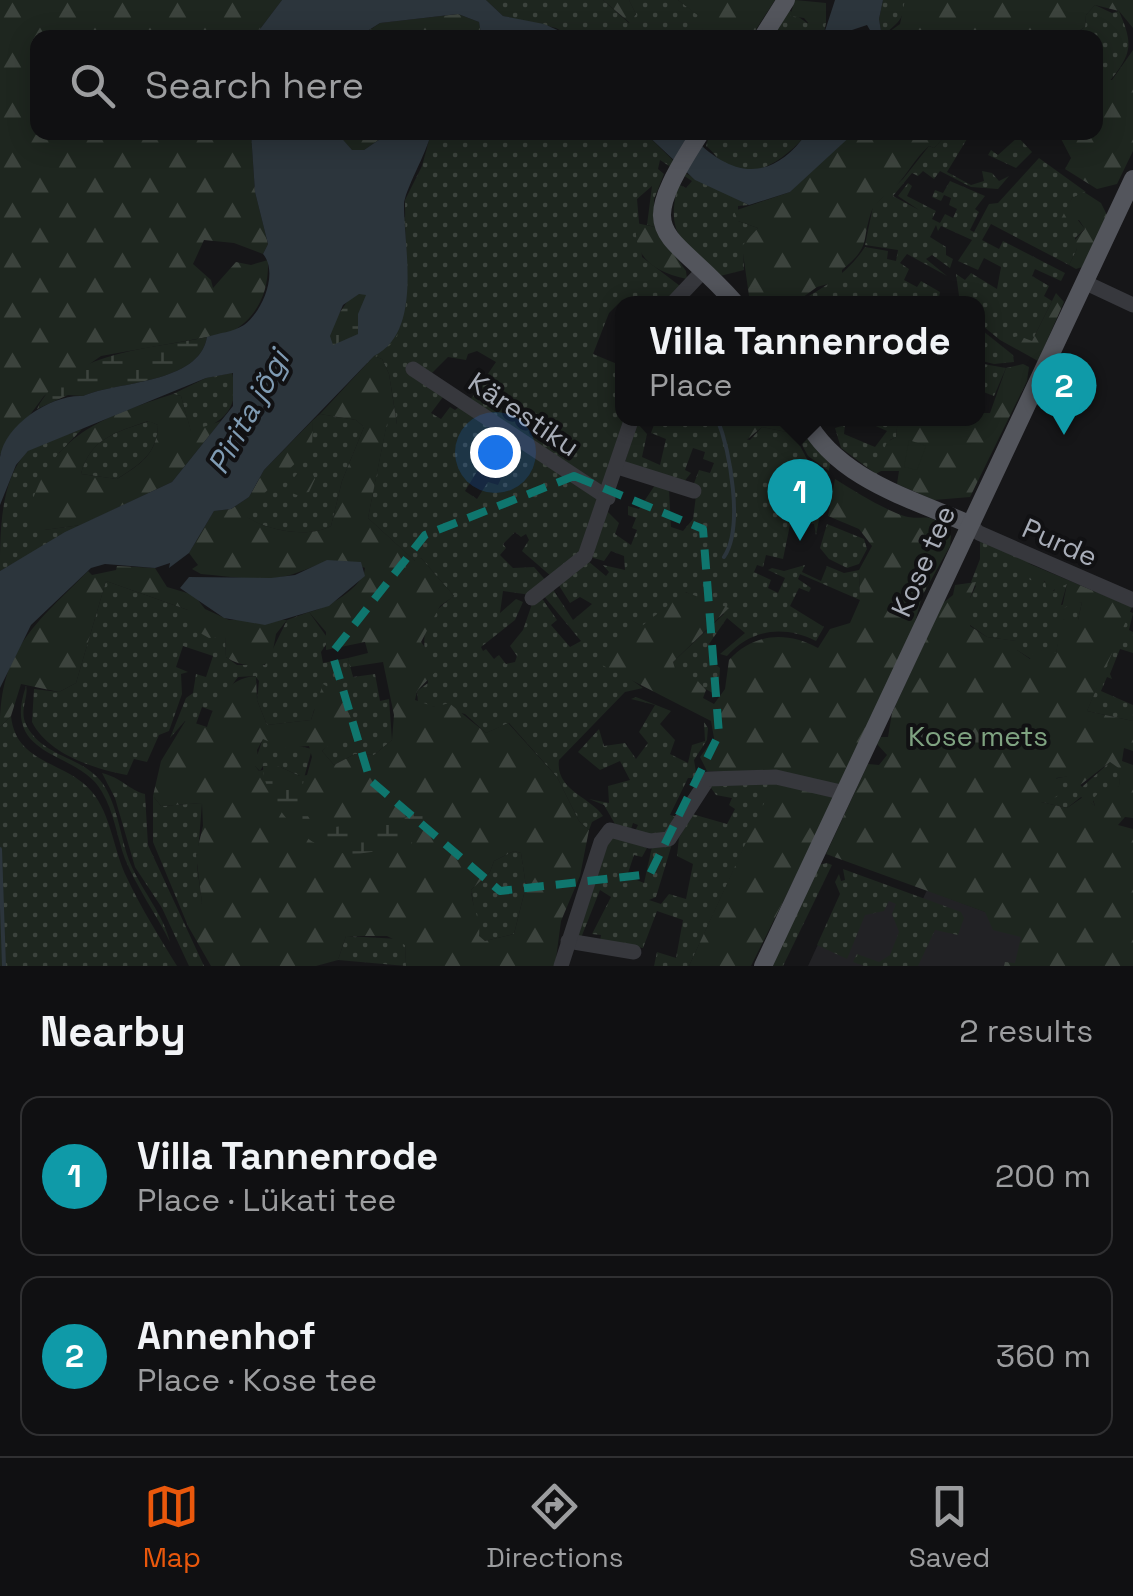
<!DOCTYPE html>
<html lang="en">
<head>
<meta charset="utf-8">
<style>
  body { margin:0; font-family:"Space Grotesk",sans-serif; background:#19191b; color:#f1f3f6 }
  .you { position:absolute; left:495px; top:452px; width:35px; height:35px; margin:-25px; border:8px solid #fff; border-radius:50%; background:#1a73e8; box-shadow:0 0 0 15px #1a73e833 }
  .badge { display:grid; place-items:center; width:65px; height:65px; border-radius:50%; background:#ea580c; color:#fff; font-size:32px; font-weight:700 }
  .pin { position:absolute; translate:-50% -82px; filter:drop-shadow(0 2px 5px #0008) }
  .pin::after { content:''; position:absolute; top:52px; width:35px; height:30px; background:inherit; clip-path:polygon(0 0,100% 0,50% 100%) }
  .popup { position:absolute; left:615px; top:296px; width:370px; height:130px; box-sizing:border-box; display:grid; place-content:center; border-radius:20px; background:#101012; filter:drop-shadow(0 2px 8px #0005); font-size:32px; white-space:nowrap; color:#9c9d9f }
  .popup b { font-size:38px; color:#f1f3f6 }
  .popup::after { content:''; position:absolute; left:50%; top:100%; margin-left:-20px; border:20px solid transparent; border-top-color:#101012 }
  .list { margin:0; padding:0; list-style:none }
  h2 { display:flex; justify-content:space-between; align-items:center; height:130px; margin:0; padding:0 40px; font-size:42px }
  h2 small { font-size:32px; font-weight:400; color:#9c9d9f }
  .list li { display:grid; grid-template-columns:65px 1fr auto; gap:30px; align-items:center; box-sizing:border-box; height:160px; margin:0 20px 20px; padding:0 20px; border:2px solid #303032; border-radius:20px }
  .list b { display:block; font-size:38px; white-space:nowrap }
  .list p { margin:0; font-size:32px; white-space:nowrap; color:#9c9d9f }
  .list em { font-size:32px; font-style:normal; color:#9c9d9f }
  .icon { flex:none; width:55px; height:55px; fill:none; stroke:currentColor; stroke-width:2; stroke-linecap:round; stroke-linejoin:round }
  .map { position:relative; flex:none; width:1133px; height:966px; overflow:hidden }
  .search { position:absolute; background:#101012; box-shadow:0 5px 25px #0003; left:30px; right:30px; top:30px; height:110px; display:flex; align-items:center; gap:25px; box-sizing:border-box; padding:0 35px; border-radius:20px; color:#9c9d9f; font-size:38px }
  .sheet { height:490px; background:#101012 }
  nav { display:flex; justify-content:space-around; align-items:center; box-sizing:border-box; height:140px; border-top:2px solid #303032; background:#101012; font-size:28px; color:#9c9d9f }
  nav a { display:grid; justify-items:center; gap:5px }
  nav .on { color:#ea580c }
  .map>svg:first-child { display:block }
  .built { fill:#222225 }
  .grass { fill:url(#grass-dots); fill-rule:evenodd }
  .forest { fill:url(#forest-firs); fill-rule:evenodd }
  .wetland { fill:url(#wetland-marsh) }
  .park { fill:#1e261f }
  .water { fill:#2c353c; fill-rule:evenodd }
  .lines { fill:none; stroke-linecap:round; stroke-linejoin:round }
  .stream { stroke:#2c353c; stroke-width:4 }
  .minor { stroke:#37383d; stroke-width:15 }
  .major { stroke:#53555c; stroke-width:18 }
  .marked { fill:none; stroke:#0f766e; stroke-width:8; stroke-dasharray:20 12; stroke-linejoin:round }
  .labels { text-anchor:middle; dominant-baseline:central; stroke-width:8; stroke-linejoin:round; paint-order:stroke }
  .street-label { font-size:28px; fill:#a8adb8; stroke:#111113 }
  .park-label { font-size:28px; fill:#7fa381; stroke:#111113 }
  .water-label { font-size:30px; font-style:italic; fill:#7f9bb3; stroke:#111113 }
</style>
</head>
<body>
<div class="map">
<svg width="1133" height="966" viewBox="0 0 1133 966">
  <defs>
    <pattern id="grass-dots" width="8" height="8" patternUnits="userSpaceOnUse" patternTransform="scale(2.5)"><rect width="8" height="8" fill="#1e261f"/><path d="M2 2h.1M6 6h.1" fill="none" stroke="#3c433d" stroke-width="1.8" stroke-linecap="round"/></pattern>
    <pattern id="forest-firs" width="22" height="20" patternUnits="userSpaceOnUse" patternTransform="scale(2.5)"><rect width="22" height="20" fill="#1e261f"/><path d="M5 1l3.5 6h-7zM16 11l3.5 6h-7z" fill="#3c433d"/></pattern>
    <pattern id="wetland-marsh" width="20" height="14" patternUnits="userSpaceOnUse" patternTransform="scale(2.5)"><rect width="20" height="14" fill="#1e261f"/><path d="M1 5h8M5 5V1M11 12h8M15 12V8" fill="none" stroke="#3c433d"/></pattern>
  </defs>
  <rect width="100%" height="100%" fill="#161618"/>
  <!-- built -->
  <path class="built" d="M848,879L921,903L927,890L1110,959L1107,966H808Z"/>
  <!-- grass -->
  <g class="grass">
    <path d="M486,0H603L629,23L636,14L629,0H678L701,17L704,37H573L556,28L503,16Z"/>
    <path d="M883,0H905C905,21 894,25 882,37L879,19Z"/>
    <path d="M1095,5L1112,13L1119,11C1133,44 1133,53 1109,82L1096,80V38H1069L1085,27L1086,15Z"/>
    <path d="M789,10L807,23H826L823,37L770,38Z"/>
    <path d="M431,133H645L687,174L749,205L738,206V221L758,228L743,246L744,270L720,276C683,240 665,238 678,184L686,188L692,181L660,160L658,169L664,174L654,199L655,227L647,225L652,186L637,199L642,257L680,286L666,303L622,300L609,313L593,354L622,366V418L629,419L603,487L468,403L496,362L477,351L468,354L466,360L448,357L428,377L443,397L431,413L441,419L450,407L455,410L462,405L500,434L465,491L477,499L488,482L498,485L517,445L601,500L582,556L552,577L522,551L529,540L526,534L521,537L515,532L503,544L506,548L500,555L513,568L534,567L548,583L531,595L503,591L500,613L516,599L523,602L515,620L481,647L483,651L486,649L494,659L499,655L506,664L515,662L517,656L510,646L523,630L533,601L541,597L557,620L551,625L570,647L581,641L543,595L552,588L573,620L592,604L580,597L570,603L558,584L588,561L606,576L609,572L603,565L625,570L624,556L611,551L604,561L590,557L606,510L619,523L615,534L631,545L637,530L632,528L636,518L628,515V506L639,509L655,485L669,489L671,527L683,531L693,519L697,488L693,486L699,470L710,473L714,463L703,459L705,452L693,448L685,470L691,473L683,483L625,462L637,423L647,434L642,457L660,465L666,439L651,433L656,419H714L723,434L750,440L762,427L787,432L790,427L807,459L828,473L816,535L814,524L791,520L783,559L766,555L763,567L757,565L754,572L771,580L768,588L778,593L785,578L768,570L772,568L784,571L805,565L802,572L821,581L827,566L844,573L859,570L860,600L800,574L798,579L811,588L809,592L799,588L790,606L824,627L816,641C784,625 751,629 727,656L720,654L745,633L727,618L709,644L715,650L709,659L720,668L718,696L675,672L673,662L724,614L686,592L656,618L619,671L643,688L625,692L559,760C555,790 590,797 603,816L592,822L589,830L579,821L557,777L509,723L486,733L465,714L418,703L417,691L428,683C425,642 414,624 454,596L421,558L416,562L368,518L387,422L397,424L389,374L382,359L374,356L406,303L405,200L422,166Z"/>
    <path d="M710,133H807C792,153 758,181 730,168C720,163 714,152 706,146Z"/>
    <path d="M948,133H963L967,139L947,172L971,185L984,181L982,171L992,173L999,181L1009,176L998,189L971,187L940,171L934,179L923,171L918,176L912,173L893,196L919,210L898,196L908,183L912,186L907,196L936,211L932,219L940,223L945,214L953,218L957,209L949,205L951,198L944,195L941,201L932,197L935,190L943,193L950,181L985,196L975,209L979,212L970,230L974,232L989,204L998,203L1039,158L1086,192L1072,198L1068,208L1085,229L1075,238L1077,249L1069,265L991,224L982,240L999,249L1003,241L1065,273L1061,281L1035,269L1032,276L1049,286L1044,296L1052,301L1032,341L1000,340L978,322V304L960,303L956,274L965,280L971,273L997,289L1001,267L984,258L978,270L958,261L972,240L941,226L938,231L936,225L930,237L946,247V255L953,259L950,268L932,255L926,259L947,276L907,254L900,263L909,269L904,280L917,287L921,281L940,292L938,303L900,299L893,304H795C822,289 848,273 865,247L888,251L887,259L896,261L898,250L865,245L873,206L903,179L929,146L934,148Z"/>
    <path d="M1018,137L1032,152L1016,168L988,155L991,150L998,155Z"/>
    <path d="M978,327L1013,355L1014,362L994,364L978,360Z"/>
    <path d="M978,363L1006,368L994,396L978,390Z"/>
    <path d="M232,373C241,406 224,425 191,432L181,396L173,394L206,378Z"/>
    <path d="M320,414L356,420L364,427L342,481L331,526C308,539 263,530 242,514L311,447L313,420Z"/>
    <path d="M795,419L830,464L829,471L808,456L791,425Z"/>
    <path d="M871,419H898L896,437L890,440L881,471L876,474L841,448L835,428L845,425L844,434L875,447L887,431L869,423Z"/>
    <path d="M149,421L158,425C157,454 140,464 117,479L81,474C90,438 117,432 149,421Z"/>
    <path d="M82,429L59,453L44,530L81,525L0,571C0,532 0,477 29,450C44,439 65,436 82,429Z"/>
    <path d="M827,524L864,539L867,549L859,564L847,568L829,559L820,548Z"/>
    <path d="M980,540L1041,566L1017,561L1030,580H1043L1054,591L1057,585L1067,584L1061,605L1082,602L1078,620L1073,623L1063,619L1056,654L1038,650L1031,659L1017,650L1016,641L987,637L970,625V598L976,586L971,582L980,559Z"/>
    <path d="M106,581L188,610L225,635L226,657L237,665H265L287,620L309,612L329,640L321,652L323,663L348,658L353,677L375,674L380,701L389,699L392,740L374,755L355,754L334,765L322,751L345,729L339,695L335,692L314,710L311,720L267,725L257,700L259,681L255,676L238,677L213,711L202,707L196,724L185,721L170,738L186,698L193,693L196,674L206,677L213,656L183,646L176,667L188,672L181,674L182,694L169,731L159,735L147,762L134,759L127,775C94,769 48,754 32,722L34,689L59,692L76,683Z"/>
    <path d="M1128,611L1133,613L1129,630L1133,632V653L1120,649L1110,674L1112,679L1107,677L1101,691L1133,705V721L1087,711Z"/>
    <path d="M26,686C29,695 20,709 25,722C40,758 83,755 103,784C119,808 120,839 131,865C143,892 163,914 170,942C156,914 137,888 125,859C117,837 114,812 102,792C80,750 0,761 26,686Z"/>
    <path d="M636,697L671,711L660,724L675,740L670,754L688,763L692,745L705,741L704,722L708,728L707,740L694,760L697,778H688L670,815L682,818L666,837L635,831L638,825L633,823L631,829L615,824L604,805L589,799L609,803L608,786L630,780L620,761L600,770L578,752L599,729L604,746L625,743L636,759L648,743L639,732L655,705L631,699Z"/>
    <path d="M11,716C16,765 67,761 92,792C111,814 114,852 127,878C141,908 160,938 177,966H0V727Z"/>
    <path d="M263,738L312,749L304,778L278,766H263L260,771L254,765Z"/>
    <path d="M1110,762L1121,769L1119,786L1093,801L1095,806L1081,797L1067,808L1041,802V796L1061,793L1054,779L1072,775L1082,787Z"/>
    <path d="M102,773C122,778 129,790 145,794L148,845L204,966H189L162,908L135,867L115,798Z"/>
    <path d="M776,779L689,966H654L657,952L676,958L683,920L657,911L643,948L574,939L608,834L647,848L642,857L634,855L627,876L644,883L652,847L672,844L656,897L649,900L661,904L669,894L686,899L693,864L677,856L679,838L692,814L727,824L735,809L729,805L732,798L716,795L709,785ZM600,890L611,897L592,934L601,935L600,941L581,938Z"/>
    <path d="M153,796L161,806L202,803L197,866L202,903L188,926L153,842Z"/>
    <path d="M514,851L521,853L526,886L514,934L485,941L479,937L471,890L490,872L494,861Z"/>
    <path d="M827,863L832,865L783,966H770L818,865Z"/>
    <path d="M843,869L961,912L964,918L958,935L935,930L918,966H864L853,962L857,954L879,962L890,955L899,932L892,914L896,904L889,901L884,911L865,915L847,959L817,945L840,894L835,882L839,874L841,881L845,880Z"/>
    <path d="M346,936L399,939L405,945L406,966L338,960Z"/>
  </g>
  <!-- forest -->
  <g class="forest">
    <path d="M0,0H282L254,37L38,38V132L251,133L255,192L268,244L263,254L234,243L204,240L193,264L211,280L213,288L236,262L251,265L268,260C269,292 258,317 230,333L101,356L44,396L0,455Z"/>
    <path d="M603,0H629L636,14L630,23Z"/>
    <path d="M678,0H775L751,37L704,38L700,17Z"/>
    <path d="M795,0L826,3V23L810,25L804,18L790,16Z"/>
    <path d="M905,0H1133V28L1119,11L1095,5L1086,15L1085,27L1069,37H882L900,24Z"/>
    <path d="M458,14L479,22L481,34L358,38L380,23Z"/>
    <path d="M1133,50V151L1117,184L1097,189L1065,169L1071,158L1058,133L1096,132V80H1112Z"/>
    <path d="M337,133H389L364,150H351Z"/>
    <path d="M854,133H948L934,148L929,146C915,158 907,175 894,188C887,195 876,201 872,210C860,243 873,244 842,270V280L817,287L795,303H750L742,246L758,228L738,221L734,211L790,192L840,141Z"/>
    <path d="M1084,192L1101,203L1107,215L1082,267L1076,269L1069,265L1077,249L1073,242L1085,229L1079,220L1069,224L1061,219L1072,198Z"/>
    <path d="M636,223L655,227L686,271L687,279C655,272 633,259 636,223Z"/>
    <path d="M1056,293L1064,302L1038,361L1000,340L1019,336L1032,341Z"/>
    <path d="M374,356L382,359L389,374L397,425L387,423L368,518L415,561L421,558L454,596L440,606L421,642L440,667L417,691L415,700L435,707L449,703L486,733L508,723L557,777L579,821L589,830L580,876L561,921L555,966H406L405,945L387,936H346L338,960L316,966H211L188,926L190,916L202,903L196,855L203,826L202,803L161,806L153,796L161,761L186,720L207,727C215,701 227,678 256,676L257,700L267,725L311,720L323,684L343,696L353,724L322,751L334,765L355,754L374,755L392,740L394,715L383,662L350,667L348,658L368,653L365,642L326,650V632L309,612C326,609 364,587 365,568C326,549 312,574 274,578C249,580 225,576 201,574L192,569L198,565L189,553L214,511L231,509L249,497L264,470L313,420L312,447L243,514C263,530 308,539 331,526L342,481L364,427L356,420L320,414ZM263,739L283,748L309,746L312,757L307,775L295,777L278,766L259,771L255,766L259,764L257,750ZM514,851L521,853L526,886L514,934L485,941L479,936C481,919 472,907 471,890L490,872L494,861Z"/>
    <path d="M1023,364L1029,367L1027,381L970,497L934,500L897,484L899,471H881L878,463L887,442L896,437L898,419L978,418V413H990L1006,368Z"/>
    <path d="M173,394L181,396L191,431L221,421L172,482L81,525L44,530L28,516C49,435 100,418 173,394ZM148,421L158,425C157,454 140,465 117,479L81,474C90,438 117,432 148,421Z"/>
    <path d="M714,419L795,418V419L787,432L762,427L744,442L723,434Z"/>
    <path d="M310,468L315,479L309,492L297,495L284,490L300,470Z"/>
    <path d="M835,479C854,491 880,507 901,515C928,524 925,506 951,536L950,546L922,596L914,626L847,773L751,966H689L778,773L707,771L700,757L714,738L711,721L596,662L685,592L729,608L673,662L676,672L695,678L706,690L703,698L714,704L725,689L729,660C753,633 787,631 818,648L830,629L850,623L860,600L859,570L872,546L859,529L828,516Z"/>
    <path d="M1018,559L1132,607L1087,711L1133,721V751L1124,748L1122,761L1133,765V818L1125,817L1118,825L1133,829V966H1004L1005,962L1015,963L1021,937L993,930L985,912L826,854L868,764L879,765L887,755L877,744L881,737H888L892,713L943,603L953,595L955,585L976,582L970,598V626L987,637L1017,641V650L1030,659L1035,649L1056,653L1062,619L1078,620L1082,602L1062,608L1067,584L1047,593L1045,581L1030,580L1016,564ZM1110,762L1120,769L1119,786L1101,790L1093,799L1095,806L1083,797L1067,808L1041,802V796L1050,800L1064,792L1056,778L1071,776L1075,789Z"/>
    <path d="M117,566L155,568L167,587L194,595L205,609L229,620H287L276,634L271,661C259,670 237,665 226,657L225,636L209,638L193,629L188,610L106,581L76,683L59,692L21,684L11,716L0,727C0,648 37,623 88,571L92,575L116,570Z"/>
  </g>
  <!-- wetland -->
  <g class="wetland">
    <path d="M406,215C400,255 419,310 391,344C385,352 374,355 367,363L352,344L315,349Z"/>
    <path d="M207,337C199,384 118,381 83,396L68,395L37,409C66,351 152,349 207,337Z"/>
    <path d="M263,766H278L304,778L300,802L312,823L327,828L390,820L395,826L421,806L426,811L424,826L411,844C389,848 365,856 342,853C307,850 263,801 263,766Z"/>
  </g>
  <!-- park -->
  <path class="park" d="M909,440L926,446L917,470L904,467Z"/>
  <!-- water -->
  <g class="water">
    <path d="M282,0H486L503,16L544,24L573,37H475L481,34L479,22L458,14L380,23L358,37H315L308,33L299,37H254Z"/>
    <path d="M835,0H883L879,19L882,37H874L867,25L849,31L845,37H823Z"/>
    <path d="M251,133H337L352,150H364L389,133H431C427,153 404,191 404,205C404,249 423,332 374,356L264,470L249,497L231,509L214,511L189,553L169,568L170,563L155,568L105,564L91,568L31,625L0,688V571L65,532L172,482L233,406V373L206,378L28,451L16,465L0,505C0,490 0,473 0,457C5,424 52,394 83,396C118,381 199,384 207,337C221,332 231,333 244,325C262,312 279,273 263,254L268,244L255,192ZM359,294L366,295L358,314V334L333,345L330,336L343,305Z"/>
    <path d="M645,133H689C730,178 770,184 807,133H854L790,192L749,205L695,180Z"/>
    <path d="M327,560L361,562L365,576L329,606L265,625L224,618L180,588L189,577L271,578L295,575Z"/>
  </g>
  <g class="lines">
    <!-- stream -->
    <g class="stream">
      <path d="M717,418C730,451 744,527 724,557"/>
      <path d="M0,849L4,966"/>
    </g>
    <!-- minor -->
    <g class="minor">
      <path d="M1084,282L1133,305"/>
      <path d="M672,304L702,272"/>
      <path d="M413,369L608,498"/>
      <path d="M618,467L694,491"/>
      <path d="M969,524L979,533L1133,600"/>
      <path d="M532,598L585,556L632,418"/>
      <path d="M568,941L634,952"/>
      <path d="M561,966L601,842L610,830L650,841L669,839L708,779L776,777L845,793"/>
    </g>
    <!-- major -->
    <g class="major">
      <path d="M762,38L786,0"/>
      <path d="M701,132C629,243 666,224 736,304"/>
      <path d="M805,418C837,479 910,498 969,524"/>
      <path d="M763,966L1133,179"/>
    </g>
  </g>
  <!-- marked area -->
  <path class="marked" d="M574,476L703,529L719,734L650,874L500,891L370,780L332,653L425,535Z"/>
  <g class="labels">
    <!-- street labels -->
    <g class="street-label">
      <text transform="translate(524 414) rotate(34)">Kärestiku</text>
      <text transform="translate(1060 542) rotate(24)">Purde</text>
      <text transform="translate(923 561) rotate(-66)">Kose tee</text>
    </g>
    <!-- park labels -->
    <g class="park-label">
      <text x="978" y="736">Kose mets</text>
    </g>
    <!-- water labels -->
    <g class="water-label">
      <text transform="translate(248 412) rotate(-61)">Pirita jõgi</text>
    </g>
  </g>
</svg>
<div class="you"></div>
<div class="pin badge" style="left:800px;top:541px;background:#0f9aa8">1</div>
<div class="popup"><b>Villa Tannenrode</b>Place</div>
<div class="pin badge" style="left:1064px;top:435px;background:#0f9aa8">2</div>
<div class="search"><svg class="icon" aria-label="search" viewBox="0 0 24 24"><circle cx="10" cy="10" r="6"/><path d="M15 15l6 6"/></svg>Search here</div>
</div>
<section class="sheet">
<h2>Nearby<small>2 results</small></h2>
<ul class="list">
<li><span class="badge" style="background:#0f9aa8">1</span><div><b>Villa Tannenrode</b><p>Place · Lükati tee</p></div><em>200 m</em></li>
<li><span class="badge" style="background:#0f9aa8">2</span><div><b>Annenhof</b><p>Place · Kose tee</p></div><em>360 m</em></li>
</ul>
</section>
<nav>
<a class="on"><svg class="icon" aria-label="map" viewBox="0 0 24 24"><path d="M3 6l6-2 6 2 6-2v14l-6 2-6-2-6 2zM9 4v14M15 6v14"/></svg>Map</a>
<a><svg class="icon" aria-label="directions" viewBox="0 0 24 24"><path d="M12 3l9 9-9 9-9-9zM9 14v-3h6M13 9l2 2-2 2"/></svg>Directions</a>
<a><svg class="icon" aria-label="saved" viewBox="0 0 24 24"><path d="M7 4h10v16l-5-4-5 4z"/></svg>Saved</a>
</nav>
</body>
</html>
